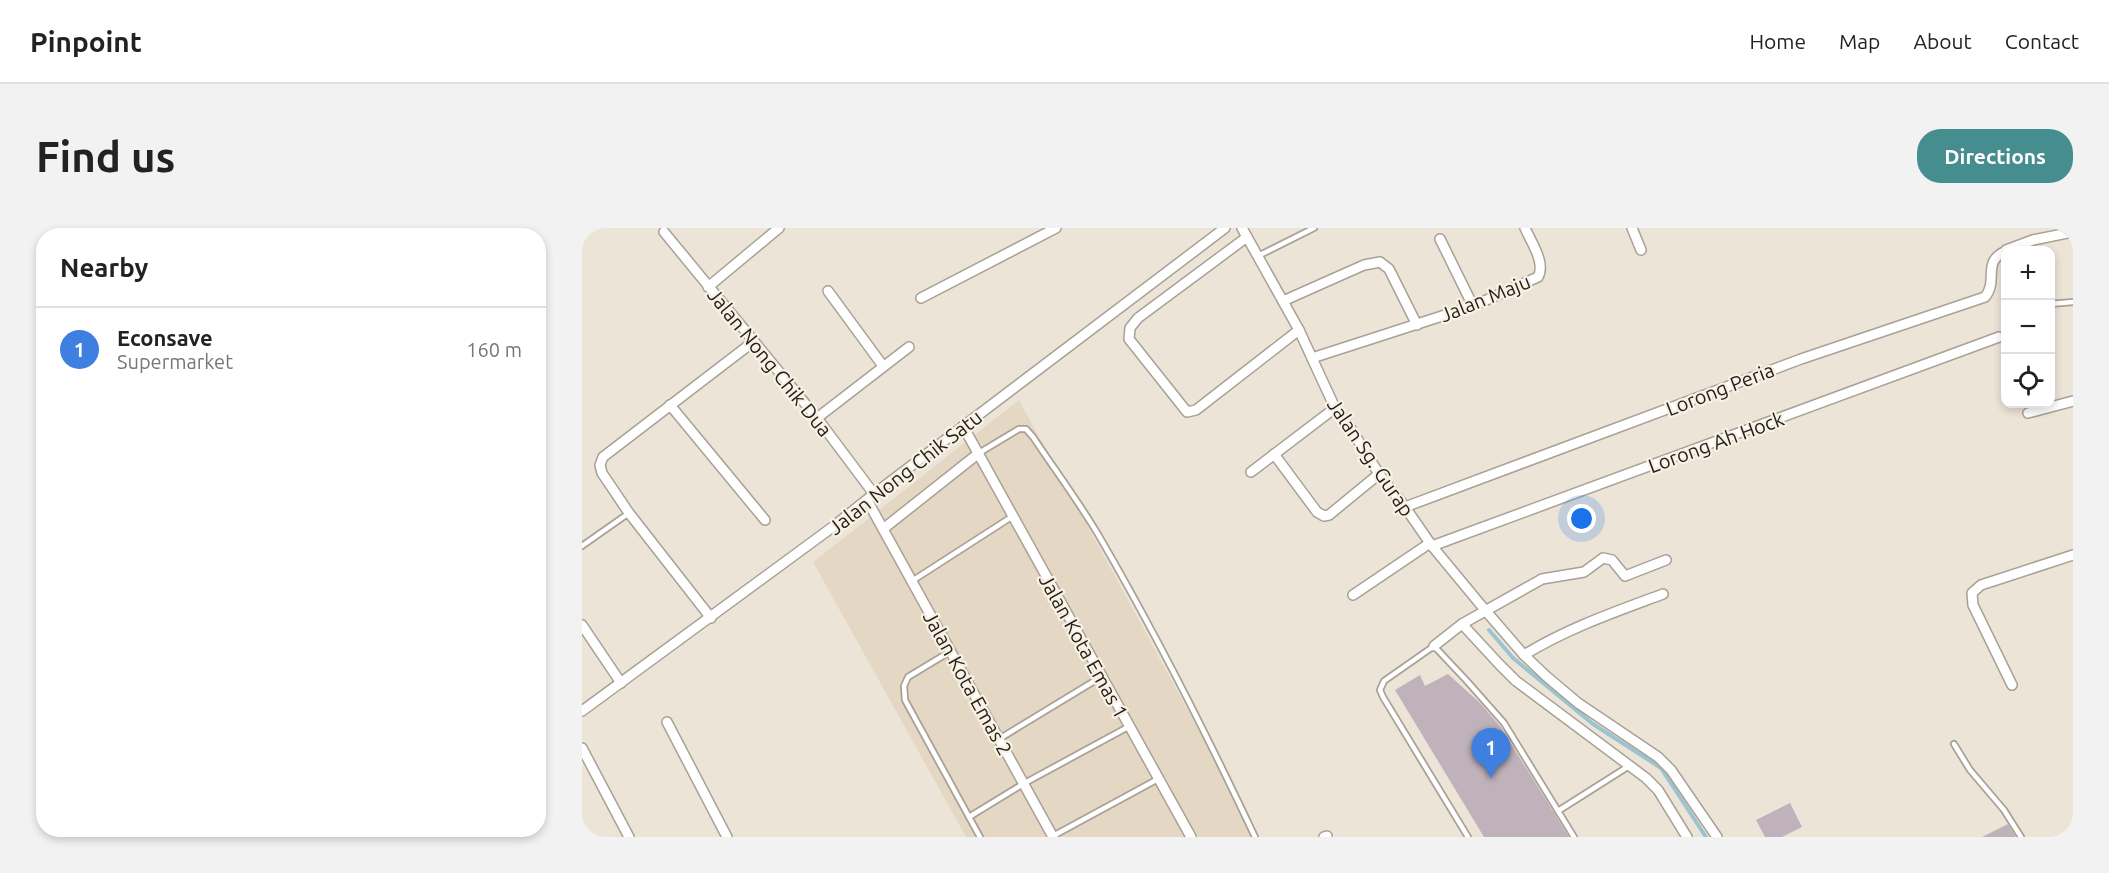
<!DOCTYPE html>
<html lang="en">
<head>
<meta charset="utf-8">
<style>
  body { margin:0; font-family:Ubuntu,sans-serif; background:#f2f2f2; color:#222 }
  .controls { position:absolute; right:18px; top:18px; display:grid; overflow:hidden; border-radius:12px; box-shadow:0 3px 9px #0003 }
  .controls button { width:54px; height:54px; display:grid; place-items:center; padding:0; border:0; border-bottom:2px solid #e0e0e0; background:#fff; color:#222; font:30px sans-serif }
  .you { position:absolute; left:1000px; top:291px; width:21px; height:21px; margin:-15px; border:4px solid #fff; border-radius:50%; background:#1a73e8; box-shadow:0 0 0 9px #1a73e833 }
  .badge { display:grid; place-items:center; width:39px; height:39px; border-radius:50%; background:#458d8e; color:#fff; font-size:20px; font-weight:700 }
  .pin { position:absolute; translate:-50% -50px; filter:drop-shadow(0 2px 3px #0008) }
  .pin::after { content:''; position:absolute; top:32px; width:21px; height:18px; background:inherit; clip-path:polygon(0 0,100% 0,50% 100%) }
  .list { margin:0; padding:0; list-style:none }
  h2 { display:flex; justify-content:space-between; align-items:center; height:78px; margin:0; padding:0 24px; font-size:26px }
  h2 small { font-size:20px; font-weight:400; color:#767676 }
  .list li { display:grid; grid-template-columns:39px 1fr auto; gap:18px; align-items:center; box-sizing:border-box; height:84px; padding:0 24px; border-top:2px solid #e0e0e0 }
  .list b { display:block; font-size:22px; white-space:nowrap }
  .list p { margin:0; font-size:20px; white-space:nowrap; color:#767676 }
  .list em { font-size:20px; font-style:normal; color:#767676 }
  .icon { flex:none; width:33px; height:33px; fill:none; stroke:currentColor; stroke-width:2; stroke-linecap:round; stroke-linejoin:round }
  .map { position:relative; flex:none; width:1491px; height:609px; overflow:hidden; border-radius:24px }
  header { display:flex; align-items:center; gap:36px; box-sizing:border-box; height:84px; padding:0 30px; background:#fff; border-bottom:2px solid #e0e0e0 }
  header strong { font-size:28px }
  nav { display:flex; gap:33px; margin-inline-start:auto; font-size:21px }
  .intro { display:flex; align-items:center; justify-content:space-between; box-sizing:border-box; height:144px; padding:0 36px }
  h1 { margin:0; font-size:42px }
  .button { padding:15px 27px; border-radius:24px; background:#458d8e; color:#fff; font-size:21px; font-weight:700 }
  main { display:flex; gap:36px; padding:0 36px }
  aside { flex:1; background:#fff; border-radius:24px; box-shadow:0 3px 9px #0003 }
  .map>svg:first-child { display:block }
  .built { fill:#e4d7c4 }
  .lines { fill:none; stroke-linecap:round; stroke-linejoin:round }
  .stream { stroke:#9bc4d0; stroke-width:4 }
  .building { fill:#bfb2ba }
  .lane-casing { stroke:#a9a196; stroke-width:8 }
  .street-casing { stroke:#a9a196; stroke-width:12 }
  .lane { stroke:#fff; stroke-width:4.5 }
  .street { stroke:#fff; stroke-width:9 }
  .labels { text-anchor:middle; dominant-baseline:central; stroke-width:4.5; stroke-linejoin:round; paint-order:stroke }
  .street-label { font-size:20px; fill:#24211c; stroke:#faf1e5 }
</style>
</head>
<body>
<header>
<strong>Pinpoint</strong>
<nav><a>Home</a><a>Map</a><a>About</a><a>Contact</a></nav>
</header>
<div class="intro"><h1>Find us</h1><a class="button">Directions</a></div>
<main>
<aside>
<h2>Nearby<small></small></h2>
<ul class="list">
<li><span class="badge" style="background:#3f7fe0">1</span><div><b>Econsave</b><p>Supermarket</p></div><em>160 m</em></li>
</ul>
</aside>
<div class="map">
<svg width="1491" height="609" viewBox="0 0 1491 609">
  <rect width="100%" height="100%" fill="#ede4d8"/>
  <!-- built -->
  <path class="built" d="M437,172L675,609H384L231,334Z"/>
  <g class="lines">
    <!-- stream -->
    <path class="stream" d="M907,402L931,430L1011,496L1079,540L1124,609"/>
  </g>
  <!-- building -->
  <g class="building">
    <path d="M866,446L898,475L918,498L987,609H902L813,462L838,447L843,458Z"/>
    <path d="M1208,575L1220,599L1200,609H1183L1174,592Z"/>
    <path d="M1426,596L1434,609H1400Z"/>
  </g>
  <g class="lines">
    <defs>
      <g id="lane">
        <path d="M676,28L732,0"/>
        <path d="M1468,76L1491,74"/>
        <path d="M397,225L437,201H444L451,209C473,242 497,274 517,308C574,406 625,507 673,609"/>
        <path d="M0,318L47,285"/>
        <path d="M330,353L431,288"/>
        <path d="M369,423L326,449L322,458L323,472L387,589L441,556L546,499"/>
        <path d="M417,511L519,449"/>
        <path d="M1372,516L1388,542L1422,582L1439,609"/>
        <path d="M976,583L1047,538"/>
        <path d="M387,589L398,609"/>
        <path d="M471,608L576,551"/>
        <path d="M886,609L801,469L798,462L802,453L852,418L884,452L922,495L992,609"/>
      </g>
      <g id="street">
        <path d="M660,0L717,102L753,180L769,201L797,246L823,279L850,318L903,382L942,427L964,448L996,475L1076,529L1089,542L1135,609"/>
        <path d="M1050,0L1059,22"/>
        <path d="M82,4L235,190L292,266"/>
        <path d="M665,9L556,90L548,100L547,111L605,184L614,182L717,102"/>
        <path d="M858,11L891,78"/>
        <path d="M1424,22L1451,12L1491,4"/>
        <path d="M126,59L197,0"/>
        <path d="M246,63L301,138"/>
        <path d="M339,70L474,0"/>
        <path d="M701,73L782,37L798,34L807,41L835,97"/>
        <path d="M730,130L891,78L956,49C964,35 949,14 943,0"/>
        <path d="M88,177L183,292"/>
        <path d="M1446,185L1491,173"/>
        <path d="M235,190L327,119"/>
        <path d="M381,198L609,609"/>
        <path d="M692,226L735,284L742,288L747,287L797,246"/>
        <path d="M669,244L753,180"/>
        <path d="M285,272L471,609"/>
        <path d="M823,279L1219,131L1403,69C1417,52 1399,34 1424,23"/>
        <path d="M301,301L397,225"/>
        <path d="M850,318L1417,109"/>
        <path d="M771,367L848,315"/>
        <path d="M129,390L47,285L20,245L18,237L21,229L171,114"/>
        <path d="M880,396L917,436L934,453L1064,550L1076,562L1105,609"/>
        <path d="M0,397L39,455"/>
        <path d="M852,418L880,396L960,351L1002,344L1021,330L1030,332L1043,348L1084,332"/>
        <path d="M942,427C986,400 1033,384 1081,366"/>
        <path d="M1430,457L1391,377L1390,365L1399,357L1491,327"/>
        <path d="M0,483L252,298L292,266L643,0"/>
        <path d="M85,494L145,609"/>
        <path d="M0,520L47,609"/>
        <path d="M742,609L745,608"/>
      </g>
    </defs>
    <!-- lane casing -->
    <use href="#lane" class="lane-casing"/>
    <!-- street casing -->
    <use href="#street" class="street-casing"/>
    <!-- lane -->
    <use href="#lane" class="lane"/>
    <!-- street -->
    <use href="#street" class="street"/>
  </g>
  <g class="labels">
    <!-- street labels -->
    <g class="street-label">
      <text transform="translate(903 70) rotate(-22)">Jalan Maju</text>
      <text transform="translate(188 134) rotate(51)">Jalan Nong Chik Dua</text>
      <text transform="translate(1138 161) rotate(-21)">Lorong Peria</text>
      <text transform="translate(1134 214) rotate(-20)">Lorong Ah Hock</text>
      <text transform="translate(789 229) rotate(56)">Jalan Sg. Gurap</text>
      <text transform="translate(323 244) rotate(-38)">Jalan Nong Chik Satu</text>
      <text transform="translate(502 418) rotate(61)">Jalan Kota Emas 1</text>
      <text transform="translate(386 455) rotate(61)">Jalan Kota Emas 2</text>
    </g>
  </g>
</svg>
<div class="controls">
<button>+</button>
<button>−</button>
<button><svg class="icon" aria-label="locate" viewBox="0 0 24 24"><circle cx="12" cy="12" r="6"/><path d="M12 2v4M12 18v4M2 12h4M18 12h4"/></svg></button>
</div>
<div class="you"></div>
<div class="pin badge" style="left:909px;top:550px;background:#3f7fe0">1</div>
</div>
</main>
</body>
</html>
